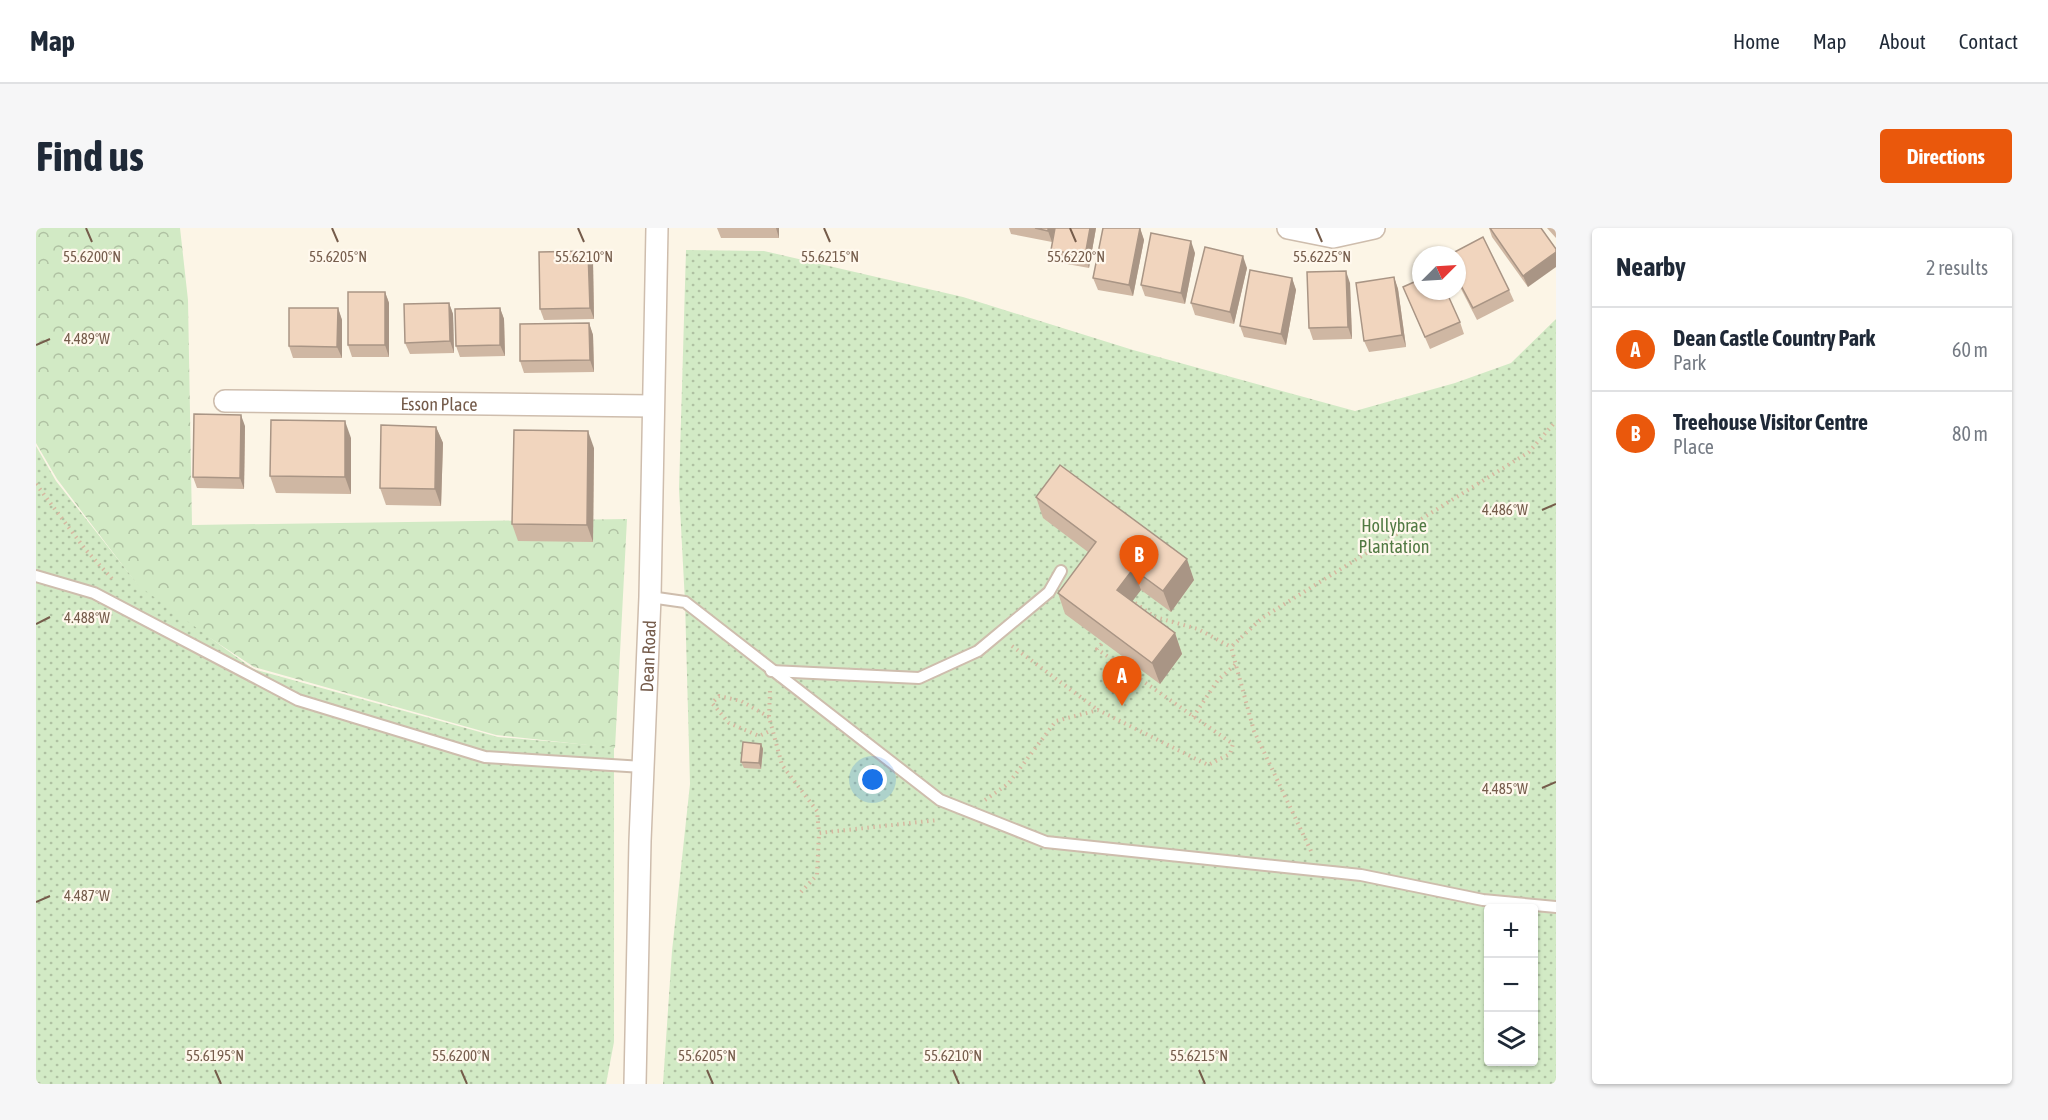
<!DOCTYPE html>
<html lang="en">
<head>
<meta charset="utf-8">
<style>
  body { margin:0; font-family:"Asap Condensed",sans-serif; background:#f6f6f7; color:#1f2937 }
  .controls { position:absolute; right:18px; bottom:18px; display:grid; overflow:hidden; border-radius:6px; box-shadow:0 2px 4px #0004 }
  .controls button { width:54px; height:54px; display:grid; place-items:center; padding:0; border:0; border-bottom:2px solid #e0e1e3; background:#fff; color:#1f2937; font:30px sans-serif }
  .compass { position:absolute; left:1376px; top:18px; width:54px; height:54px; border-radius:50%; background:#fff; box-shadow:0 2px 4px #0004; rotate:66deg }
  .you { position:absolute; left:837px; top:552px; width:21px; height:21px; margin:-15px; border:4px solid #fff; border-radius:50%; background:#1a73e8; box-shadow:0 0 0 9px #1a73e833 }
  .badge { display:grid; place-items:center; width:39px; height:39px; border-radius:50%; background:#ea580c; color:#fff; font-size:20px; font-weight:700 }
  .pin { position:absolute; translate:-50% -50px; filter:drop-shadow(0 2px 3px #0008) }
  .pin::after { content:''; position:absolute; top:32px; width:21px; height:18px; background:inherit; clip-path:polygon(0 0,100% 0,50% 100%) }
  .list { margin:0; padding:0; list-style:none }
  h2 { display:flex; justify-content:space-between; align-items:center; height:78px; margin:0; padding:0 24px; font-size:26px }
  h2 small { font-size:20px; font-weight:400; color:#747a83 }
  .list li { display:grid; grid-template-columns:39px 1fr auto; gap:18px; align-items:center; box-sizing:border-box; height:84px; padding:0 24px; border-top:2px solid #e0e1e3 }
  .list b { display:block; font-size:22px; white-space:nowrap }
  .list p { margin:0; font-size:20px; white-space:nowrap; color:#747a83 }
  .list em { font-size:20px; font-style:normal; color:#747a83 }
  .icon { flex:none; width:33px; height:33px; fill:none; stroke:currentColor; stroke-width:2; stroke-linecap:round; stroke-linejoin:round }
  .map { position:relative; flex:none; width:1520px; height:856px; overflow:hidden; border-radius:6px }
  header { display:flex; align-items:center; gap:36px; box-sizing:border-box; height:84px; padding:0 30px; background:#fff; border-bottom:2px solid #e0e1e3 }
  header strong { font-size:28px }
  nav { display:flex; gap:33px; margin-inline-start:auto; font-size:21px }
  .intro { display:flex; align-items:center; justify-content:space-between; box-sizing:border-box; height:144px; padding:0 36px }
  h1 { margin:0; font-size:42px }
  .button { padding:15px 27px; border-radius:6px; background:#ea580c; color:#fff; font-size:21px; font-weight:700 }
  main { display:flex; gap:36px; padding:0 36px }
  aside { flex:1; background:#fff; border-radius:6px; box-shadow:0 2px 4px #0004 }
  .map>svg:first-child { display:block }
  .forest { fill:url(#forest-crowns) }
  .park { fill:url(#park-dots); fill-rule:evenodd }
  .lines { fill:none; stroke-linecap:round; stroke-linejoin:round }
  .service-casing { stroke:#cebdad; stroke-width:14 }
  .minor-casing { stroke:#cebdad; stroke-width:24 }
  .path { stroke:#d6b8a1; stroke-width:4; stroke-dasharray:1.5 4.5; stroke-linecap:butt }
  .service { stroke:#fff; stroke-width:10 }
  .minor { stroke:#fff; stroke-width:21 }
  .wall { fill:#cfb7a3 }
  .shaded-wall { fill:#a99585 }
  .building { fill:#f1d5be; stroke:#a99585; stroke-width:1.5 }
  .ticks { fill:none; stroke:#755c4b; stroke-width:2 }
  .labels { text-anchor:middle; dominant-baseline:central; stroke-width:4.5; stroke-linejoin:round; paint-order:stroke }
  .street-label { font-size:18px; fill:#755c4b; stroke:#fff8ed }
  .park-label { font-size:18px; fill:#517a43; stroke:#fff8ed }
  .ticks-label { font-size:15px; text-anchor:middle; fill:#755c4b; stroke:#fff8ed; stroke-width:4.5; stroke-linejoin:round; paint-order:stroke }
</style>
</head>
<body>
<header>
<strong>Map</strong>
<nav><a>Home</a><a>Map</a><a>About</a><a>Contact</a></nav>
</header>
<div class="intro"><h1>Find us</h1><a class="button">Directions</a></div>
<main>
<div class="map">
<svg width="1520" height="856" viewBox="0 0 1520 856">
  <defs>
    <pattern id="forest-crowns" width="20" height="18" patternUnits="userSpaceOnUse" patternTransform="scale(1.5)"><rect width="20" height="18" fill="#d2eac5"/><path d="M2 6a3 3 0 1 1 6 0M12 15a3 3 0 1 1 6 0" fill="none" stroke="#afc1a2"/></pattern>
    <pattern id="park-dots" width="8" height="8" patternUnits="userSpaceOnUse" patternTransform="scale(1.5)"><rect width="8" height="8" fill="#d2eac5"/><path d="M2 2h.1M6 6h.1" fill="none" stroke="#afc1a2" stroke-width="1.8" stroke-linecap="round"/></pattern>
  </defs>
  <rect width="100%" height="100%" fill="#fcf5e6"/>
  <!-- forest -->
  <path class="forest" d="M0,0H144L152,72L156,297L591,291L579,520L460,507L218,439L110,368L21,251L0,215Z"/>
  <!-- park -->
  <g class="park">
    <path d="M650,22L728,23L927,69L1097,122L1319,183L1419,155L1475,135L1520,91V856H627L636,723L654,556L649,374L643,261ZM1452,680H1498V834H1452Z"/>
    <path d="M0,218L20,253L103,358L217,441L462,509L578,519V814L570,856H0Z"/>
  </g>
  <g class="lines">
    <defs>
      <g id="service">
        <path d="M0,348L58,365L262,472L449,529L607,539"/>
        <path d="M614,369L649,374L904,572L1010,614L1325,647L1447,672L1520,679"/>
        <path d="M735,443L883,450L942,423L1013,364L1025,343"/>
      </g>
      <g id="minor">
        <path d="M1252,0L1297,9L1338,0"/>
        <path id="s1" d="M189,173L616,178"/>
        <path id="s2" d="M599,856L604,613L614,369L621,0"/>
      </g>
    </defs>
    <!-- service casing -->
    <use href="#service" class="service-casing"/>
    <!-- minor casing -->
    <use href="#minor" class="minor-casing"/>
    <!-- path -->
    <g class="path">
      <path d="M0,256L49,321L78,353"/>
      <path d="M1099,375L1119,389L1162,401L1195,419"/>
      <path d="M976,418L1062,482"/>
      <path d="M734,463L733,489L746,537L781,583L783,605"/>
      <path d="M733,489L705,473L683,468L676,475L693,495L723,508L736,502"/>
      <path d="M1157,489L1182,452L1200,436"/>
      <path d="M949,572L972,556L1020,493L1062,482L1172,537L1194,526L1197,516L1061,421L1067,414"/>
      <path d="M1275,623L1218,503L1195,419L1226,390L1493,224L1520,193"/>
      <path d="M765,664L781,647L783,605L902,592"/>
    </g>
    <!-- service -->
    <use href="#service" class="service"/>
    <!-- minor -->
    <use href="#minor" class="minor"/>
  </g>
  <!-- wall -->
  <g class="wall">
    <path d="M681,0H743V10H685Z"/>
    <path d="M973,0H1019L1016,14L975,6Z"/>
    <path d="M1019,0H1060L1053,40L1020,34L1015,22Z"/>
    <path d="M1104,0L1108,12L1097,68L1062,62L1057,50Z"/>
    <path d="M1453,0H1505L1492,59L1456,9Z"/>
    <path d="M1511,0H1520V10Z"/>
    <path d="M1159,25L1149,76L1109,68L1105,57Z"/>
    <path d="M1421,27L1473,62L1478,73L1441,92L1421,53Z"/>
    <path d="M557,34L558,91L508,92L504,81Z"/>
    <path d="M1211,40L1198,96L1159,87L1155,75Z"/>
    <path d="M1358,49L1362,61L1370,119L1333,124L1328,113Z"/>
    <path d="M1256,50L1260,62L1250,117L1208,109L1204,98Z"/>
    <path d="M1314,55L1316,111L1277,112L1273,100Z"/>
    <path d="M1367,59L1424,94L1428,106L1394,121Z"/>
    <path d="M349,64L353,75V129H316L312,117Z"/>
    <path d="M413,75L417,86L418,125L374,126L369,115Z"/>
    <path d="M302,80L306,92V130H257L253,118Z"/>
    <path d="M464,80L468,91L469,128L424,129L420,118Z"/>
    <path d="M553,95L557,107L558,144L488,145L484,133Z"/>
    <path d="M209,198L208,261L161,260L157,249Z"/>
    <path d="M400,199L407,215L405,278L350,277L344,260Z"/>
    <path d="M315,210V266L240,265L234,248Z"/>
    <path d="M558,220L557,314L482,313L476,296Z"/>
    <path d="M1000,269L1158,352L1135,384L1105,362L1096,373L1139,405L1146,426L1124,456L1029,386L1022,365L1052,324L1007,290Z"/>
    <path d="M725,516L727,521L725,541L708,540L705,534Z"/>
  </g>
  <!-- shaded-wall -->
  <g class="shaded-wall">
    <path d="M740,0H743V10Z"/>
    <path d="M1012,0H1019L1016,14L1012,3Z"/>
    <path d="M1054,0H1060L1053,40L1049,28Z"/>
    <path d="M1104,0L1108,12L1097,68L1093,57Z"/>
    <path d="M1155,13L1159,25L1149,76L1145,65Z"/>
    <path d="M552,23L557,34L558,91L554,80Z"/>
    <path d="M1520,24V39L1492,59L1487,48Z"/>
    <path d="M1207,28L1211,40L1198,96L1194,84Z"/>
    <path d="M1310,43L1314,55L1316,111L1312,99Z"/>
    <path d="M1358,49L1362,61L1370,119L1366,107Z"/>
    <path d="M1256,50L1260,62L1250,117L1245,106Z"/>
    <path d="M349,64L353,75V129L349,117Z"/>
    <path d="M413,75L417,86L418,125L414,113Z"/>
    <path d="M302,80L306,92V130L301,119Z"/>
    <path d="M464,80L468,91L469,128L464,117Z"/>
    <path d="M553,95L557,107L558,144L554,132Z"/>
    <path d="M205,187L209,198L208,261L204,250Z"/>
    <path d="M309,193L315,210V266L309,249Z"/>
    <path d="M400,199L407,215L405,278L399,261Z"/>
    <path d="M552,203L558,220L557,314L551,297Z"/>
    <path d="M1151,331L1158,352L1135,384L1127,363Z"/>
    <path d="M1097,341L1105,362L1089,383L1081,362Z"/>
    <path d="M1139,405L1146,426L1124,456L1116,435Z"/>
    <path d="M725,516L727,521L725,541L723,535Z"/>
  </g>
  <!-- building -->
  <g class="building">
    <path d="M999,0H1012V3Z"/>
    <path d="M1019,0H1054L1049,28L1015,22Z"/>
    <path d="M1067,0H1104L1093,57L1057,50Z"/>
    <path d="M1454,0H1505L1520,21V24L1487,48Z"/>
    <path d="M1115,5L1155,13L1145,65L1105,57Z"/>
    <path d="M1447,9L1473,62L1437,80L1421,50V27H1413Z"/>
    <path d="M1169,19L1207,28L1194,84L1155,75Z"/>
    <path d="M552,23L554,80L504,81L503,24Z"/>
    <path d="M1214,42L1256,50L1245,106L1204,98Z"/>
    <path d="M1310,43L1312,99L1273,100L1271,44Z"/>
    <path d="M1358,49L1366,107L1328,113L1320,55Z"/>
    <path d="M1385,51V63H1410L1424,94L1389,109L1367,59Z"/>
    <rect x="312" y="64" width="37" height="53"/>
    <path d="M413,75L414,113L369,115L368,76Z"/>
    <path d="M253,80H302L301,119L253,118Z"/>
    <path d="M464,80V117L420,118L419,81Z"/>
    <path d="M553,95L554,132L484,133V96Z"/>
    <path d="M158,186L205,187L204,250L157,249Z"/>
    <path d="M235,192L309,193V249L234,248Z"/>
    <path d="M345,197L400,199L399,261L344,260Z"/>
    <path d="M478,202L552,203L551,297L476,296Z"/>
    <path d="M1024,237L1151,331L1127,363L1097,341L1081,362L1139,405L1116,435L1022,365L1060,314L1000,269Z"/>
    <path d="M707,514L725,516L723,535L705,534Z"/>
  </g>
  <!-- ticks -->
  <path class="ticks" d="M50,0L56,14M296,0L302,14M542,0L548,14M788,0L794,14M1034,0L1040,14M1280,0L1286,14M0,117L14,111M1506,282L1520,276M0,396L14,389M1506,560L1520,554M0,674L14,668M179,842L185,856M425,842L431,856M671,842L677,856M917,842L923,856M1163,842L1169,856"/>
  <g class="labels">
    <!-- street labels -->
    <g class="street-label">
      <text stroke="none"><textPath href="#s1" startOffset="214">Esson Place</textPath></text>
      <text stroke="none"><textPath href="#s2" startOffset="428">Dean Road</textPath></text>
    </g>
    <!-- park labels -->
    <g class="park-label">
      <text x="1358" y="297">Hollybrae<tspan x="1358" dy="21">Plantation</tspan></text>
    </g>
  </g>
  <g class="ticks-label">
    <text x="56" y="34">55.6200°N</text>
    <text x="302" y="34">55.6205°N</text>
    <text x="548" y="34">55.6210°N</text>
    <text x="794" y="34">55.6215°N</text>
    <text x="1040" y="34">55.6220°N</text>
    <text x="1286" y="34">55.6225°N</text>
    <text x="51" y="116">4.489°W</text>
    <text x="1469" y="287">4.486°W</text>
    <text x="51" y="395">4.488°W</text>
    <text x="1469" y="566">4.485°W</text>
    <text x="51" y="673">4.487°W</text>
    <text x="179" y="833">55.6195°N</text>
    <text x="425" y="833">55.6200°N</text>
    <text x="671" y="833">55.6205°N</text>
    <text x="917" y="833">55.6210°N</text>
    <text x="1163" y="833">55.6215°N</text>
  </g>
</svg>
<div class="controls">
<button>+</button>
<button>−</button>
<button><svg class="icon" aria-label="layers" viewBox="0 0 24 24"><path d="M12 4l9 5-9 5-9-5zM3 14l9 5 9-5"/></svg></button>
</div>
<svg class="compass" viewBox="-18 -18 36 36"><path d="M0-13l5 13h-10z" fill="#e53935"/><path d="M0 13l5-13h-10z" fill="#747a83"/></svg>
<div class="you"></div>
<div class="pin badge" style="left:1086px;top:478px">A</div>
<div class="pin badge" style="left:1103px;top:357px">B</div>
</div>
<aside>
<h2>Nearby<small>2 results</small></h2>
<ul class="list">
<li><span class="badge">A</span><div><b>Dean Castle Country Park</b><p>Park</p></div><em>60 m</em></li>
<li><span class="badge">B</span><div><b>Treehouse Visitor Centre</b><p>Place</p></div><em>80 m</em></li>
</ul>
</aside>
</main>
</body>
</html>
